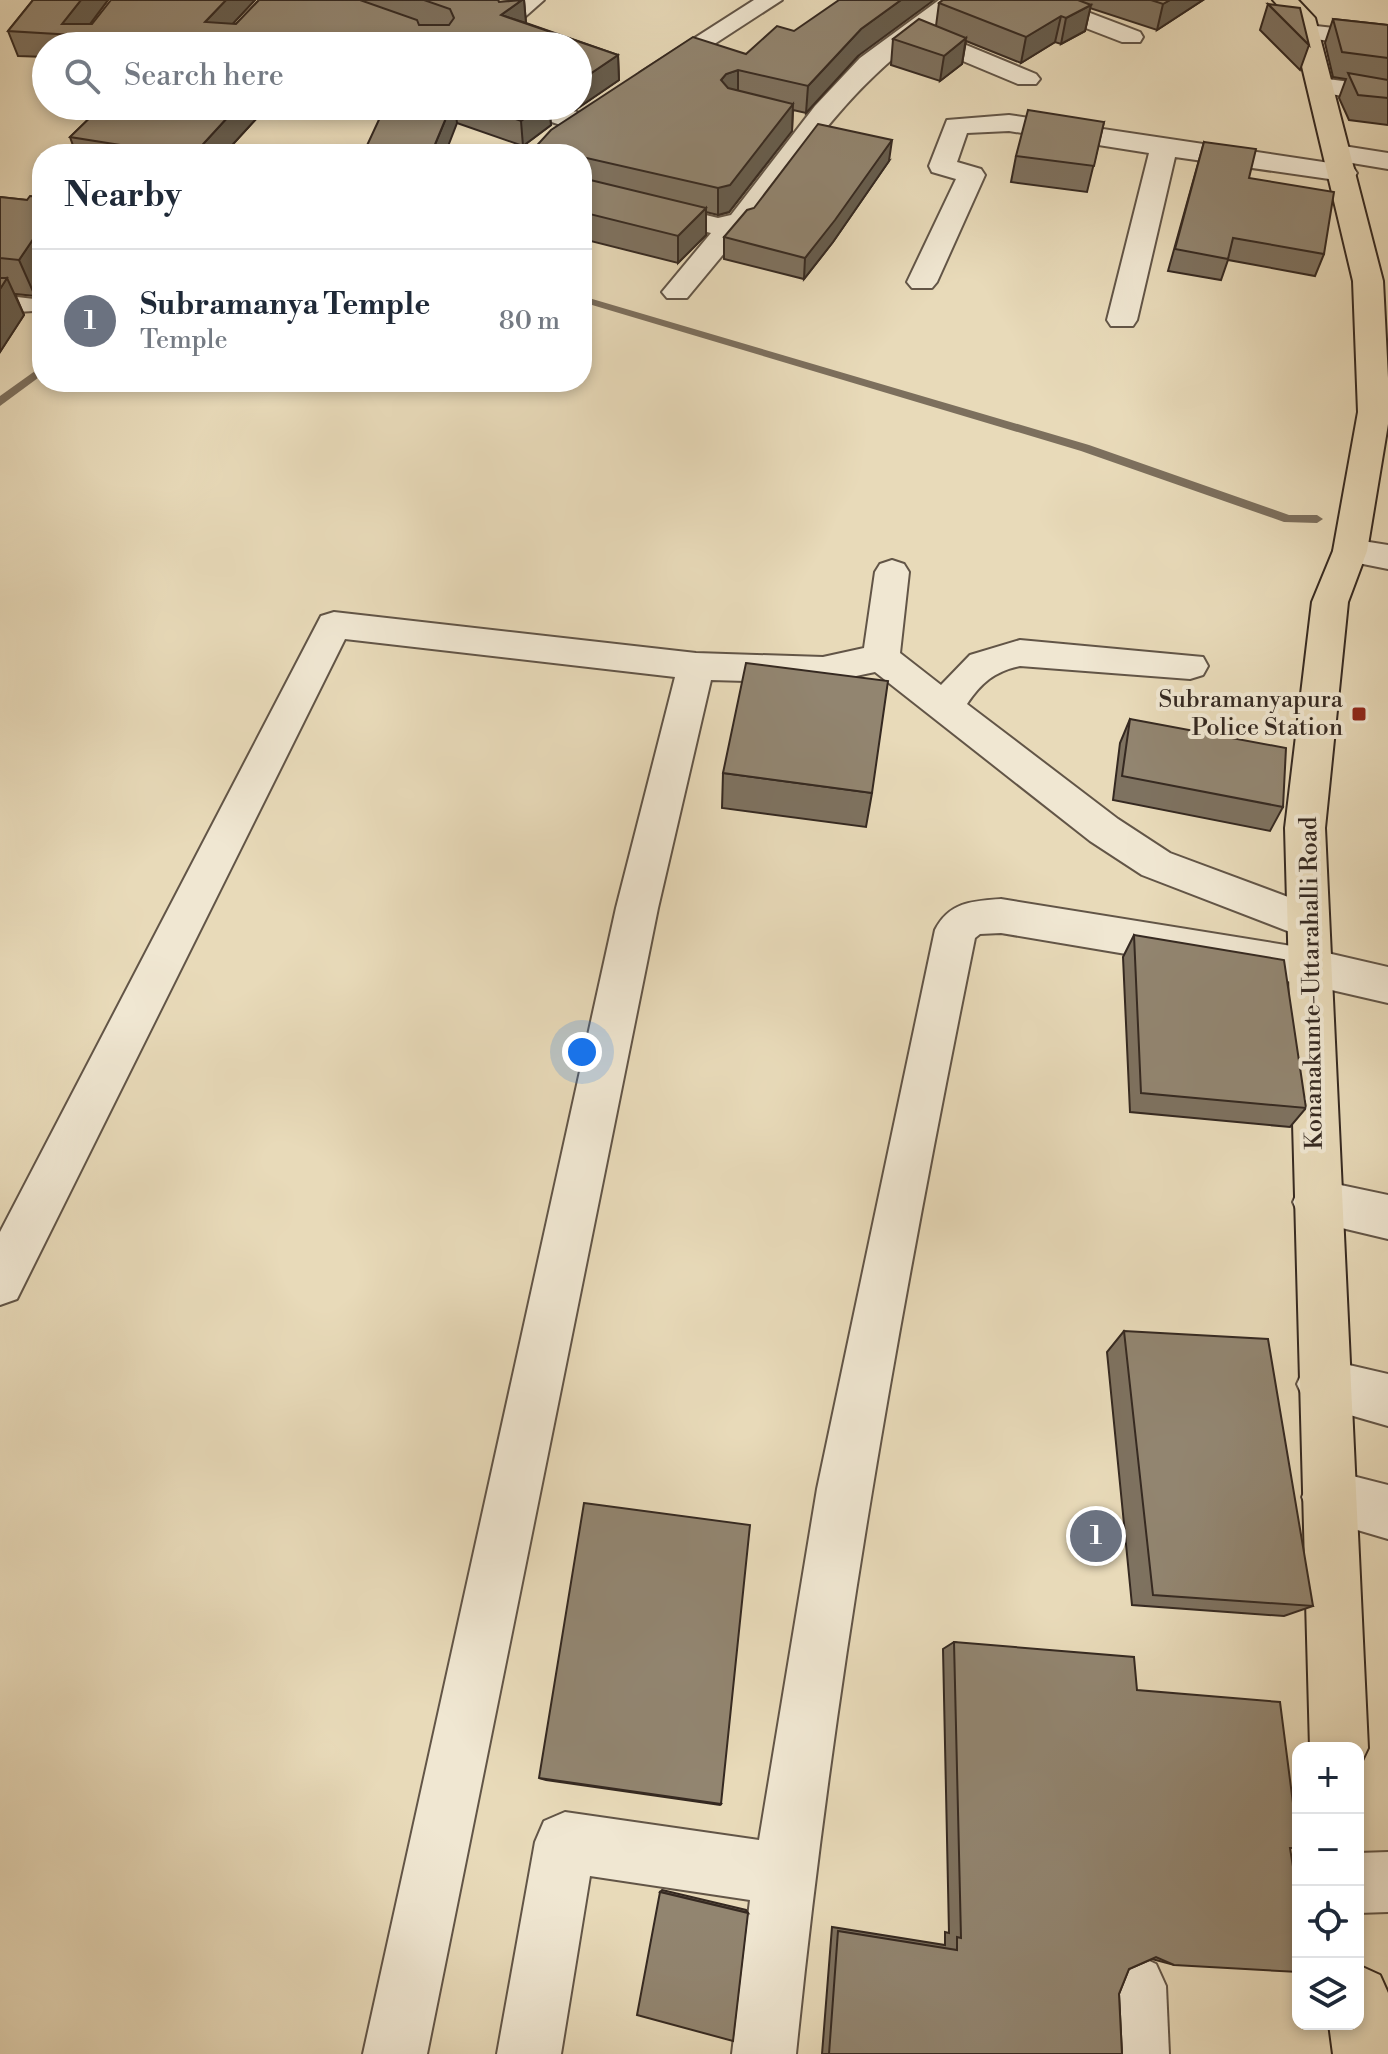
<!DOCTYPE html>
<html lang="en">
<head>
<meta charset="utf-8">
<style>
  body { margin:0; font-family:"Libre Bodoni",serif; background:#f2f2f3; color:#1f2937 }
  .controls { position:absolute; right:24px; bottom:24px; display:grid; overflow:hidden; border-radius:16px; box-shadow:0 4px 12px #0003 }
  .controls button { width:72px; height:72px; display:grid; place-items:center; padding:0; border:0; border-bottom:2px solid #e0e1e3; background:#fff; color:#1f2937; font:40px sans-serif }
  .you { position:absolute; left:582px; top:1052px; width:28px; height:28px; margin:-20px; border:6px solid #fff; border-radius:50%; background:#1a73e8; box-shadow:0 0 0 12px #1a73e833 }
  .badge { display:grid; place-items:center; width:52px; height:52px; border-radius:50%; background:#ea580c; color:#fff; font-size:26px; font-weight:700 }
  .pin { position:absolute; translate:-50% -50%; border:4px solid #fff; box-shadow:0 2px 8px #0006 }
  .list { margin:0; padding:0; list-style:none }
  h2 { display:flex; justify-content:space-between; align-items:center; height:104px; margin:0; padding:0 32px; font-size:34px }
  h2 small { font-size:26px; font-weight:400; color:#747a83 }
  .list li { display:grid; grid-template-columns:52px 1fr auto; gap:24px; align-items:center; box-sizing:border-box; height:144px; padding:0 32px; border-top:2px solid #e0e1e3 }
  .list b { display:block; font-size:30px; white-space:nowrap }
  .list p { margin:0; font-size:26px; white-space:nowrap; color:#747a83 }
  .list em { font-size:26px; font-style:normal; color:#747a83 }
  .icon { flex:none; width:44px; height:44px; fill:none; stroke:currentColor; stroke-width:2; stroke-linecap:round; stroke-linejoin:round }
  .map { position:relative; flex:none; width:1388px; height:2054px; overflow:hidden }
  .search { position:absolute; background:#fff; box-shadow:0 4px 12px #0003; left:32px; top:32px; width:560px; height:88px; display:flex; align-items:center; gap:20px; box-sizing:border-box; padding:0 28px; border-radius:44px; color:#747a83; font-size:30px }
  .panel { position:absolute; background:#fff; box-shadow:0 4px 12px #0003; left:32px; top:144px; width:560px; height:248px; border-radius:32px }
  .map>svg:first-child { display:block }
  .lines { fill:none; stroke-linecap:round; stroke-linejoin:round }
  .stream { fill:#7c6f5d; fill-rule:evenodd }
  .minor-casing { stroke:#625547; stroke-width:4 }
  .major-casing { stroke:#352921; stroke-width:4 }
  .minor { fill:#f0e7d2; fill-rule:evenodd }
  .major { fill:#e8dab9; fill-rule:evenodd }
  .wall { fill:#7e7260; stroke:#352921; stroke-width:2 }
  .shaded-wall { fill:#665d4e; stroke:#352921; stroke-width:2 }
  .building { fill:#928570; stroke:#352921; stroke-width:2 }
  .poi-dot { fill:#8f2418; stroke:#f0e7d2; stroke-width:3 }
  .labels { text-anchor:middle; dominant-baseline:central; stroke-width:8; stroke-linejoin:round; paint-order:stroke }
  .poi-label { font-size:24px; fill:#352921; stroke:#f0e7d2; text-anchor:end }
  .street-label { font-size:24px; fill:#352921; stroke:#f0e7d2 }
</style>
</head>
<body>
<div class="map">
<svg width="1388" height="2054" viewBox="0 0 1388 2054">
  <rect width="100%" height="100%" fill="#e8dab9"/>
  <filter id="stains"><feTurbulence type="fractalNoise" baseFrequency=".0025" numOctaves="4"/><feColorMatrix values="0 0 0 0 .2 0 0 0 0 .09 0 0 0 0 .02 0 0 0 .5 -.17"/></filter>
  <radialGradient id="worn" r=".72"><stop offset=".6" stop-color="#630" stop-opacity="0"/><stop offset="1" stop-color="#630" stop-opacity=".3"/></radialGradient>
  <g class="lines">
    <!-- stream -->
    <g class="stream">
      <path d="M582,296L1089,445L1289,515H1317L1323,519L1317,523L1284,522L1081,451L582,302Z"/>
      <path d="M42,366V375L0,406V396Z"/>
    </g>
    <defs>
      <g id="minor">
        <path d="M517,0H544L518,23H502L498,18Z"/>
        <path d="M754,0H782L662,78H644L640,73Z"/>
        <path d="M939,0H966L930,30L1036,74L1040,79L1036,84H1018L915,41C847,92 801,160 751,227L745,228L687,298H667L662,292L711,233L582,201V185L718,218L731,215L815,106L860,58Z"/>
        <path d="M1022,0H1056L1140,32L1143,37L1140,42H1122L1026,5Z"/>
        <path d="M1307,25L1388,34V48L1298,37L1295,32L1298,27Z"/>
        <path d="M1320,78L1388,87V103L1311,91L1307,86Z"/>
        <path d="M514,106C536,106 577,103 592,123L579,131L518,111Z"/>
        <path d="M1009,115L1343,165L1353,167L1357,173L1353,179L1343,181L1175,157L1137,320L1133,326H1111L1107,320L1149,153L1009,131L967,133L957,162L981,169L985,175L937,282L932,288H912L907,282L956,179L932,172L929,166L947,120Z"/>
        <path d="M1337,145L1388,153V169L1328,159L1324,153L1328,147Z"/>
        <path d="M0,295L34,299L39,305L34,311L0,313Z"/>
        <path d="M1350,539L1388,545V569L1338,559L1333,551L1338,543Z"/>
        <path d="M892,560L904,564L909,572L900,653L941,685L970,655L1020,640L1203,657L1208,666L1203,675L1190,679L1020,666C995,671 981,683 967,704L1118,819L1170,853L1323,910L1329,922L1323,934L1308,939L1142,875L1090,841L875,672L823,683L711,680L658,908L427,2054H363L616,908L675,677L345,639L17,1299L0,1305V1232L321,616L334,612L696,653L823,657L864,648L875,572L880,564Z"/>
        <path d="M1001,899L1310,949L1388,967V1003L1310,985L1001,933L980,934L975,938C900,1308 834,1678 796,2054H732L750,1900L590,1876L561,2054H497L535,1842L544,1821L565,1812L759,1840L817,1489L935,930C949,902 972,901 1001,899Z"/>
        <path d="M1317,1180L1388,1195V1239L1300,1218L1293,1202L1300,1186Z"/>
        <path d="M1323,1359L1388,1374V1426L1305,1402L1297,1384L1305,1366Z"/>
        <path d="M1329,1470L1388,1485V1539L1310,1516L1302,1497L1310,1478Z"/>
        <path d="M1388,1852V1912L1358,1913V1853Z"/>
        <path d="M1134,1954L1156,1964L1166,1986L1169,2054H1105L1102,1986L1112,1964Z"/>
      </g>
      <g id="major">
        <path d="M1273,0H1298L1315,18L1383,281L1388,378V424L1367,551L1348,602L1325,828L1368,1748L1358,1769V1748H1310L1285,828L1312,602L1333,551L1358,412L1353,281L1291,20Z"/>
        <path d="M1358,1965L1380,1975L1388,1993V2054H1333L1329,2024H1358Z"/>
      </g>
    </defs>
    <!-- minor casing -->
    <use href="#minor" class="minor-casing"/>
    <!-- major casing -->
    <use href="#major" class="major-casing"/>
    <!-- minor -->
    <use href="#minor" class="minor"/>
    <!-- major -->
    <use href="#major" class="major"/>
  </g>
  <!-- wall -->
  <g class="wall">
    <path d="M33,0H108L90,24L255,0L233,23L236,24L259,0H498L499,2L524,0L526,23L618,55L619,80L575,110L563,106H578V46H46V57L18,56L8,31Z"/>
    <path d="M943,0H1203L1157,30L1090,8L1085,31L1061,44L1055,42L1021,63L966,41L962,64L940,81L891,65L893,39L936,26L939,3Z"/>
    <path d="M1268,4L1309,45L1300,70L1260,30Z"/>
    <path d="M1333,19L1388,25V125L1349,120L1339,98L1346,79L1333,77L1325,43Z"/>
    <path d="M746,54L858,56L806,113L793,110L792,131L729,212L718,215L706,212V235L678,263L591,241L582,251V154Z"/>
    <path d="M102,106H268L224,154H76L70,137Z"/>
    <path d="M377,106H549L551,125L523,146L457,123Z"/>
    <path d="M1104,122L1087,192L1011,182L1016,156Z"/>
    <path d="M1204,142L1249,178L1324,254L1315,276L1228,260L1221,280L1168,271Z"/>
    <path d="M889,161L833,242L804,279L724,259V237Z"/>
    <path d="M0,197L27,200L42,197V286L35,296L15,294L24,315L0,352Z"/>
    <path d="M1130,719L1283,807L1270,831L1113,800L1120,743Z"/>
    <path d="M723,773L872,793L866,827L722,808Z"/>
    <path d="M1134,935L1306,1108L1290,1127L1130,1112L1123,957Z"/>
    <path d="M1124,1331L1313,1606L1284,1616L1132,1605L1107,1352Z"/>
    <path d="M954,1642L1137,1690L1290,1848L1174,1965L1152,1959L1129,1969L1119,1994L1122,2054H822L832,1927L945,1945V1932L949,1933L943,1649Z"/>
    <path d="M539,1778L721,1804L720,1805L546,1780Z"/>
    <path d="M662,1890L746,1910L748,1913L660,1892Z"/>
  </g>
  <!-- shaded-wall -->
  <g class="shaded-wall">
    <path d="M81,0H108L81,36L62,24Z"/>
    <path d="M226,0H255L212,46L205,22Z"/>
    <path d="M522,0H524L526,23L501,15Z"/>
    <path d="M901,0H934L858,56L806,113L808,86L861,29Z"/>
    <path d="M1170,0H1203L1157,30L1163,4Z"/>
    <path d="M1091,5L1085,31L1061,44L1066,18Z"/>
    <path d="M1061,16L1055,42L1021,63L1026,37Z"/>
    <path d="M966,38L962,64L940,81L944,56Z"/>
    <path d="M618,55L619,80L575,110L574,106H578V82Z"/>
    <path d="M738,70V96L726,100L721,80L726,74Z"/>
    <path d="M793,104L792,131L729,212L718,215V188Z"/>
    <path d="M238,106H268L224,154H194Z"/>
    <path d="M451,106H455L457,123L445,154H431Z"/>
    <path d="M541,106H549L551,125L523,146L521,121Z"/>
    <path d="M892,140L889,161L833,242L804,279L805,258Z"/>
    <path d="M706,208V235L678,263V236Z"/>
    <path d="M590,214L591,241L582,251V223Z"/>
    <path d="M42,226V286L35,296L19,260Z"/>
    <path d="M7,278L24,315L0,352V289Z"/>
  </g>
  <!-- building -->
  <g class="building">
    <path d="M33,0H81L62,24H92L111,0H226L205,22L236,24L259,0H360L417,20L419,25H449L454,18L450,9L424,0H498L499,2L522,0L501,15L618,55L578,82V46H152L158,40L8,31Z"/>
    <path d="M839,0H901L861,29L808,86L738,70L726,74L721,80L728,88L793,104L730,185L718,188L582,157V154H529L551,130L693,37L746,54L777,26L794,31Z"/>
    <path d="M943,0H1078L1091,5L1066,18L1061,16L1026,37L939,3Z"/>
    <path d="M1151,0H1170L1163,4Z"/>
    <path d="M1268,4L1300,8L1309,45Z"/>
    <path d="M919,19L966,38L944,56L893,39Z"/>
    <path d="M1333,19L1388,25V58L1342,52Z"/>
    <path d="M1348,73L1388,80V98L1358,95Z"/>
    <path d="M102,106H238L194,154H177L70,137Z"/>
    <path d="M391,106H451L431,154H363L383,111Z"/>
    <path d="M477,106H541L521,121Z"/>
    <path d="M1028,110L1104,122L1094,166L1016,156Z"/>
    <path d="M818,124L892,140L835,220L805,258L724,237L747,210L754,208Z"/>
    <path d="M1204,142L1256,149L1249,178L1334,192L1324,254L1233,238L1228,259L1175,249Z"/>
    <path d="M582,178L706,208L678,236L590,214L582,223Z"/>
    <path d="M30,196L42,197V226L19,260L0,258V197L27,200Z"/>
    <path d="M0,278H7L0,289Z"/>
    <path d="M746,663L888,681L872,793L723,773Z"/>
    <path d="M1130,719L1286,748L1283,807L1122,776Z"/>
    <path d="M1134,935L1284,960L1306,1108L1141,1093Z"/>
    <path d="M1124,1331L1268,1339L1313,1606L1153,1595Z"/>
    <path d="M584,1503L750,1525L721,1804L539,1778Z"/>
    <path d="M954,1642L1134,1657L1137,1690L1280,1702L1298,1842V1848H1290L1298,1898V1972L1174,1965L1156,1957L1129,1969L1119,1994L1122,2054H829L838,1931L957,1950V1937L961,1938Z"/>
    <path d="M660,1892L748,1913L733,2041L637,2015Z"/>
  </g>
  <!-- markers -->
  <rect class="poi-dot" x="1351" y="706" width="16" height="16" rx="4"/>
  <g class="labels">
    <!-- poi labels -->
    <g class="poi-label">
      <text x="1343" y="700">Subramanyapura<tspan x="1343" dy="28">Police Station</tspan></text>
    </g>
    <!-- street labels -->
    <g class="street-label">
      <text transform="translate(1312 983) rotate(-91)">Konanakunte-Uttarahalli Road</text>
    </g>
  </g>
  <rect width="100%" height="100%" filter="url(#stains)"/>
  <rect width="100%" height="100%" fill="url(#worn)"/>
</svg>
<div class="controls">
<button>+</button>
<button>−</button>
<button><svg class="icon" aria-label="locate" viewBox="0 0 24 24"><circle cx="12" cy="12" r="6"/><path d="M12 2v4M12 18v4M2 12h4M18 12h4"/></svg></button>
<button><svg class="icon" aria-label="layers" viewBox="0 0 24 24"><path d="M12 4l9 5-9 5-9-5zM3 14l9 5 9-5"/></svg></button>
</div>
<div class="you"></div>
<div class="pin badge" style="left:1096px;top:1536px;background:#6b7280">1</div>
<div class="search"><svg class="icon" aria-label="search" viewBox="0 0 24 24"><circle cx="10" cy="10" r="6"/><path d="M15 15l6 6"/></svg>Search here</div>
<section class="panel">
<h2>Nearby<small></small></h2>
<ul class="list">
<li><span class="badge" style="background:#6b7280">1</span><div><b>Subramanya Temple</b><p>Temple</p></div><em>80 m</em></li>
</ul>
</section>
</div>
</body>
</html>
